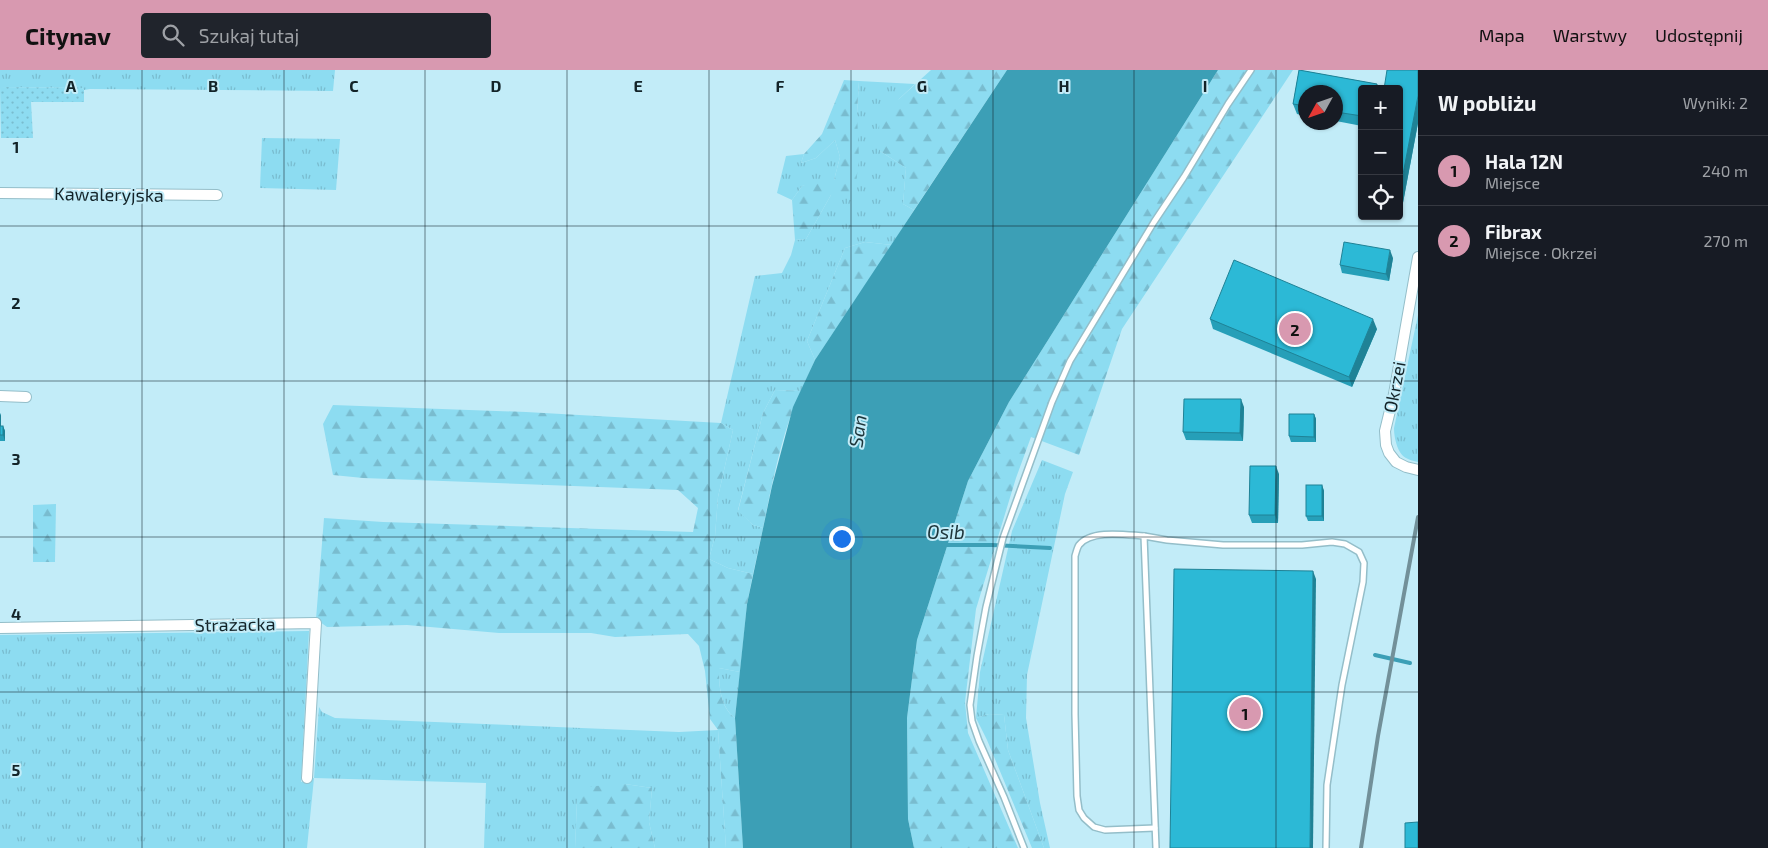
<!DOCTYPE html>
<html lang="pl">
<head>
<meta charset="utf-8">
<style>
  body { margin:0; font-family:"Exo 2",sans-serif; background:#20242c; color:#f1f3f6 }
  .controls { position:absolute; right:15px; top:15px; display:grid; overflow:hidden; border-radius:5px; box-shadow:0 1px 4px #0004 }
  .controls button { width:45px; height:45px; display:grid; place-items:center; padding:0; border:0; border-bottom:1px solid #363941; background:#171b24; color:#f1f3f6; font:25px sans-serif }
  .compass { position:absolute; left:1298px; top:15px; width:45px; height:45px; border-radius:50%; background:#171b24; box-shadow:0 1px 4px #0004; rotate:230deg }
  .you { position:absolute; left:841px; top:468px; width:18px; height:18px; margin:-12px; border:4px solid #fff; border-radius:50%; background:#1a73e8; box-shadow:0 0 0 8px #1a73e833 }
  .badge { display:grid; place-items:center; width:32px; height:32px; border-radius:50%; background:#d899b0; color:#111; font-size:16px; font-weight:700 }
  .pin { position:absolute; translate:-50% -50%; border:2px solid #fff; box-shadow:0 1px 5px #0006 }
  .list { margin:0; padding:0; list-style:none }
  h2 { display:flex; justify-content:space-between; align-items:center; height:65px; margin:0; padding:0 20px; font-size:21px }
  h2 small { font-size:16px; font-weight:400; color:#9ea1a6 }
  .list li { display:grid; grid-template-columns:32px 1fr auto; gap:15px; align-items:center; box-sizing:border-box; height:70px; padding:0 20px; border-top:1px solid #363941 }
  .list b { display:block; font-size:19px; white-space:nowrap }
  .list p { margin:0; font-size:16px; white-space:nowrap; color:#9ea1a6 }
  .list em { font-size:16px; font-style:normal; color:#9ea1a6 }
  .icon { flex:none; width:28px; height:28px; fill:none; stroke:currentColor; stroke-width:2; stroke-linecap:round; stroke-linejoin:round }
  .map { position:relative; flex:none; width:1418px; height:778px; overflow:hidden }
  header { display:flex; align-items:center; gap:30px; box-sizing:border-box; height:70px; padding:0 25px; background:#d899b0; color:#111 }
  header strong { font-size:24px }
  nav { display:flex; gap:28px; margin-inline-start:auto; font-size:18px }
  .search { width:350px; height:45px; background:#20242c; display:flex; align-items:center; gap:12px; box-sizing:border-box; padding:0 18px; border-radius:5px; color:#9ea1a6; font-size:19px }
  main { display:flex }
  aside { flex:1; background:#171b24 }
  .map>svg:first-child { display:block }
  .grass { fill:url(#grass-tufts) }
  .forest { fill:url(#forest-firs) }
  .park { fill:url(#park-dots) }
  .water { fill:#3c9fb6 }
  .lines { fill:none; stroke-linecap:round; stroke-linejoin:round }
  .stream { stroke:#3c9fb6; stroke-width:4 }
  .lane-casing { stroke:#94bec9; stroke-width:8 }
  .street-casing { stroke:#94bec9; stroke-width:12 }
  .lane { stroke:#fff; stroke-width:5 }
  .street { stroke:#fff; stroke-width:10 }
  .rail { stroke:#729099; stroke-width:4 }
  .wall { fill:#269fb8 }
  .shaded-wall { fill:#1f8296 }
  .building { fill:#2cb9d6; stroke:#1f8296 }
  .grid { fill:none; stroke:#132328; stroke-width:1; stroke-opacity:0.55 }
  .labels { text-anchor:middle; dominant-baseline:central; stroke-width:4; stroke-linejoin:round; paint-order:stroke }
  .street-label { font-size:18px; fill:#132328; stroke:#c2ecf8 }
  .water-label { font-size:19px; font-style:italic; fill:#1d3439; stroke:#c2ecf8 }
  .grid-label { font-size:16px; text-anchor:middle; font-weight:bold; fill:#132328; stroke:#c2ecf8; stroke-width:4; stroke-linejoin:round; paint-order:stroke }
</style>
</head>
<body>
<header>
<strong>Citynav</strong>
<div class="search"><svg class="icon" aria-label="search" viewBox="0 0 24 24"><circle cx="10" cy="10" r="6"/><path d="M15 15l6 6"/></svg>Szukaj tutaj</div>
<nav><a>Mapa</a><a>Warstwy</a><a>Udostępnij</a></nav>
</header>
<main>
<div class="map">
<svg width="1418" height="778" viewBox="0 0 1418 778">
  <defs>
    <pattern id="grass-tufts" width="24" height="20" patternUnits="userSpaceOnUse" patternTransform="scale(1.25)"><rect width="24" height="20" fill="#8ddcf1"/><path d="M3 7l-1-3M5 7V3M7 7l1-3M15 17l-1-3M17 17v-4M19 17l1-3" fill="none" stroke="#79bccf"/></pattern>
    <pattern id="forest-firs" width="22" height="20" patternUnits="userSpaceOnUse" patternTransform="scale(1.25)"><rect width="22" height="20" fill="#8ddcf1"/><path d="M5 1l3.5 6h-7zM16 11l3.5 6h-7z" fill="#79bccf"/></pattern>
    <pattern id="park-dots" width="8" height="8" patternUnits="userSpaceOnUse" patternTransform="scale(1.25)"><rect width="8" height="8" fill="#8ddcf1"/><path d="M2 2h.1M6 6h.1" fill="none" stroke="#79bccf" stroke-width="1.8" stroke-linecap="round"/></pattern>
  </defs>
  <rect width="100%" height="100%" fill="#c2ecf8"/>
  <!-- grass -->
  <g class="grass">
    <path d="M0,0H335L333,21L90,19L84,20L82,18L0,17Z"/>
    <path d="M859,11L915,14L899,29L880,81L906,98L903,134L914,140L892,175L865,172L845,178L807,271L815,290L801,321L775,320L763,343L738,440L753,455L763,458L753,504L728,498L709,489L715,466L718,427L733,360L721,353L755,206L782,203L791,185L795,170L806,169L831,125L857,44Z"/>
    <path d="M262,68L340,69L336,120L260,118Z"/>
    <path d="M835,70L840,87L834,110L802,116L792,130L777,123L786,86L804,84L801,93L816,88Z"/>
    <path d="M1418,245V392C1414,391 1409,390 1406,388C1397,383 1394,367 1394,358Z"/>
    <path d="M1042,390L1073,402L1065,424L1027,605L1026,648L1040,733L1050,778H1044L1008,680L1004,645L989,644L976,648L980,602L1012,461Z"/>
    <path d="M309,561L301,712L314,708L319,637L322,642L335,648L679,662L718,660L726,778H655L649,752L652,718L625,714L577,730L575,778H484L486,713L314,708L307,778H0V565Z"/>
    <path d="M719,598L740,602L735,648C720,637 719,616 719,598Z"/>
  </g>
  <!-- forest -->
  <g class="forest">
    <path d="M931,0H1007L914,140L903,134L906,98L880,81L879,51L899,29Z"/>
    <path d="M1218,0H1293L1122,259L1079,385L1031,367L1016,408L976,539L965,632L968,663L1018,778H914L908,749L907,648L917,570L968,411L1009,332Z"/>
    <path d="M844,10L859,11L857,44L859,89L855,122L831,125L806,169L795,170L792,130L802,116L822,109L834,110L840,87L835,70L816,88L801,93L804,84L822,64Z"/>
    <path d="M865,172L892,175L815,290L807,271L845,178Z"/>
    <path d="M775,320L801,321C782,361 772,414 763,458L753,455L738,441L763,343Z"/>
    <path d="M333,335L526,342L721,353L733,360L718,427L715,466L709,489L728,498L753,504L747,534L740,602L719,598C719,616 720,637 735,648L743,778H726L718,660L710,649L705,601L699,576L688,564L615,567L591,563H499L407,555L327,557L316,549L324,448L383,452L693,462L698,438L678,420L363,408L333,405L323,354Z"/>
    <path d="M56,434L55,492H33V435Z"/>
    <path d="M989,644L1004,645L1008,680L1044,778H1032L987,670L976,648Z"/>
    <path d="M625,714L652,718L649,752L655,778H575L577,730L581,717Z"/>
  </g>
  <!-- park -->
  <path class="park" d="M0,17L82,18L84,20V32H31L33,68H1Z"/>
  <!-- water -->
  <path class="water" d="M1007,0H1218L1009,332L968,411L917,570L907,648L908,749L914,778H743L735,648L747,534L772,416L793,337L815,290Z"/>
  <g class="lines">
    <!-- stream -->
    <g class="stream">
      <path d="M943,475H992L1050,478"/>
      <path d="M1375,585L1410,593"/>
    </g>
    <defs>
      <g id="lane">
        <path d="M1144,466C1127,465 1091,459 1079,475C1077,478 1076,483 1075,486V644L1077,726L1079,740L1084,748L1094,757L1105,760L1155,758"/>
        <path d="M1024,778L1004,727L979,671L972,651L970,635L977,586L986,537L1003,468L1052,332L1070,291L1154,152L1184,107L1228,34L1251,0"/>
        <path d="M1156,778L1144,466L1167,470L1223,475H1302L1332,472L1345,474L1359,482L1364,493L1363,512L1342,615L1327,715L1326,778"/>
      </g>
      <g id="street">
        <path d="M0,123L217,125"/>
        <path d="M1418,187L1394,324L1385,361L1386,375L1389,383L1396,392L1406,397L1418,400"/>
        <path d="M0,326L26,327"/>
        <path d="M0,558L316,553L307,708"/>
      </g>
    </defs>
    <!-- lane casing -->
    <use href="#lane" class="lane-casing"/>
    <!-- street casing -->
    <use href="#street" class="street-casing"/>
    <!-- lane -->
    <use href="#lane" class="lane"/>
    <!-- street -->
    <use href="#street" class="street"/>
    <!-- rail -->
    <path class="rail" d="M1361,778L1378,666L1418,447"/>
  </g>
  <!-- wall -->
  <g class="wall">
    <path d="M1299,0L1377,14L1379,19H1362V56L1336,51V22H1306V46L1297,44L1293,34Z"/>
    <path d="M1418,0V53L1402,138L1399,137V19Z"/>
    <path d="M1393,188L1389,211L1342,203L1340,195Z"/>
    <path d="M1210,249L1377,259L1352,317L1213,259Z"/>
    <path d="M1244,337L1243,371L1186,370L1183,362Z"/>
    <path d="M0,343L1,346V356H3L5,361V371H0Z"/>
    <path d="M1314,344L1316,349V372H1291L1289,366Z"/>
    <path d="M1279,404L1278,453H1252L1249,445Z"/>
    <path d="M1322,415L1324,421V451H1308L1306,446Z"/>
  </g>
  <!-- shaded-wall -->
  <g class="shaded-wall">
    <path d="M1418,26V53L1402,138L1399,129V125Z"/>
    <path d="M1390,180L1393,188L1389,211L1386,204Z"/>
    <path d="M1373,249L1377,259L1352,317L1349,307Z"/>
    <path d="M1241,329L1244,337L1243,371L1240,363Z"/>
    <path d="M0,343L1,346V361L0,358Z"/>
    <path d="M1314,344L1316,349V372L1314,367Z"/>
    <path d="M3,356L5,361V371L3,365Z"/>
    <path d="M1276,396L1279,404L1278,453L1275,445Z"/>
    <path d="M1322,415L1324,421V451L1322,446Z"/>
    <path d="M1313,501L1316,509L1313,778H1310Z"/>
  </g>
  <!-- building -->
  <g class="building">
    <path d="M1299,0L1377,14L1376,19H1362V46L1336,42V22H1306V36L1293,34Z"/>
    <path d="M1387,0H1418V26L1399,125V19H1384Z"/>
    <path d="M1344,172L1390,180L1386,204L1340,195Z"/>
    <path d="M1234,190L1373,249L1349,307L1210,249Z"/>
    <path d="M1184,329H1241L1240,363L1183,362Z"/>
    <path d="M1289,344H1314V367L1289,366Z"/>
    <rect x="0" y="356" width="3" height="9"/>
    <path d="M1250,396H1276L1275,445H1249Z"/>
    <rect x="1306" y="415" width="16" height="31"/>
    <path d="M1174,499L1313,501L1310,778H1170Z"/>
    <path d="M1418,752V778H1405V753Z"/>
  </g>
  <!-- grid -->
  <path class="grid" d="M142,0V778M284,0V778M425,0V778M567,0V778M709,0V778M851,0V778M993,0V778M1134,0V778M1276,0V778M0,156H1418M0,311H1418M0,467H1418M0,622H1418"/>
  <g class="labels">
    <!-- street labels -->
    <g class="street-label">
      <text transform="translate(109 124) rotate(1)">Kawaleryjska</text>
      <text transform="translate(1394 317) rotate(-79)">Okrzei</text>
      <text transform="translate(235 554) rotate(-1)">Strażacka</text>
    </g>
    <!-- water labels -->
    <g class="water-label">
      <text transform="translate(857 361) rotate(-82)">San</text>
      <text x="946" y="461">Osib</text>
    </g>
  </g>
  <g class="grid-label">
    <text x="71" y="22">A</text>
    <text x="213" y="22">B</text>
    <text x="354" y="22">C</text>
    <text x="496" y="22">D</text>
    <text x="638" y="22">E</text>
    <text x="780" y="22">F</text>
    <text x="922" y="22">G</text>
    <text x="1064" y="22">H</text>
    <text x="1205" y="22">I</text>
    <text x="16" y="83">1</text>
    <text x="16" y="239">2</text>
    <text x="16" y="395">3</text>
    <text x="16" y="550">4</text>
    <text x="16" y="706">5</text>
  </g>
</svg>
<div class="controls">
<button>+</button>
<button>−</button>
<button><svg class="icon" aria-label="locate" viewBox="0 0 24 24"><circle cx="12" cy="12" r="6"/><path d="M12 2v4M12 18v4M2 12h4M18 12h4"/></svg></button>
</div>
<svg class="compass" viewBox="-18 -18 36 36"><path d="M0-13l5 13h-10z" fill="#e53935"/><path d="M0 13l5-13h-10z" fill="#9ea1a6"/></svg>
<div class="you"></div>
<div class="pin badge" style="left:1245px;top:643px">1</div>
<div class="pin badge" style="left:1295px;top:259px">2</div>
</div>
<aside>
<h2>W pobliżu<small>Wyniki: 2</small></h2>
<ul class="list">
<li><span class="badge">1</span><div><b>Hala 12N</b><p>Miejsce</p></div><em>240 m</em></li>
<li><span class="badge">2</span><div><b>Fibrax</b><p>Miejsce · Okrzei</p></div><em>270 m</em></li>
</ul>
</aside>
</main>
</body>
</html>
